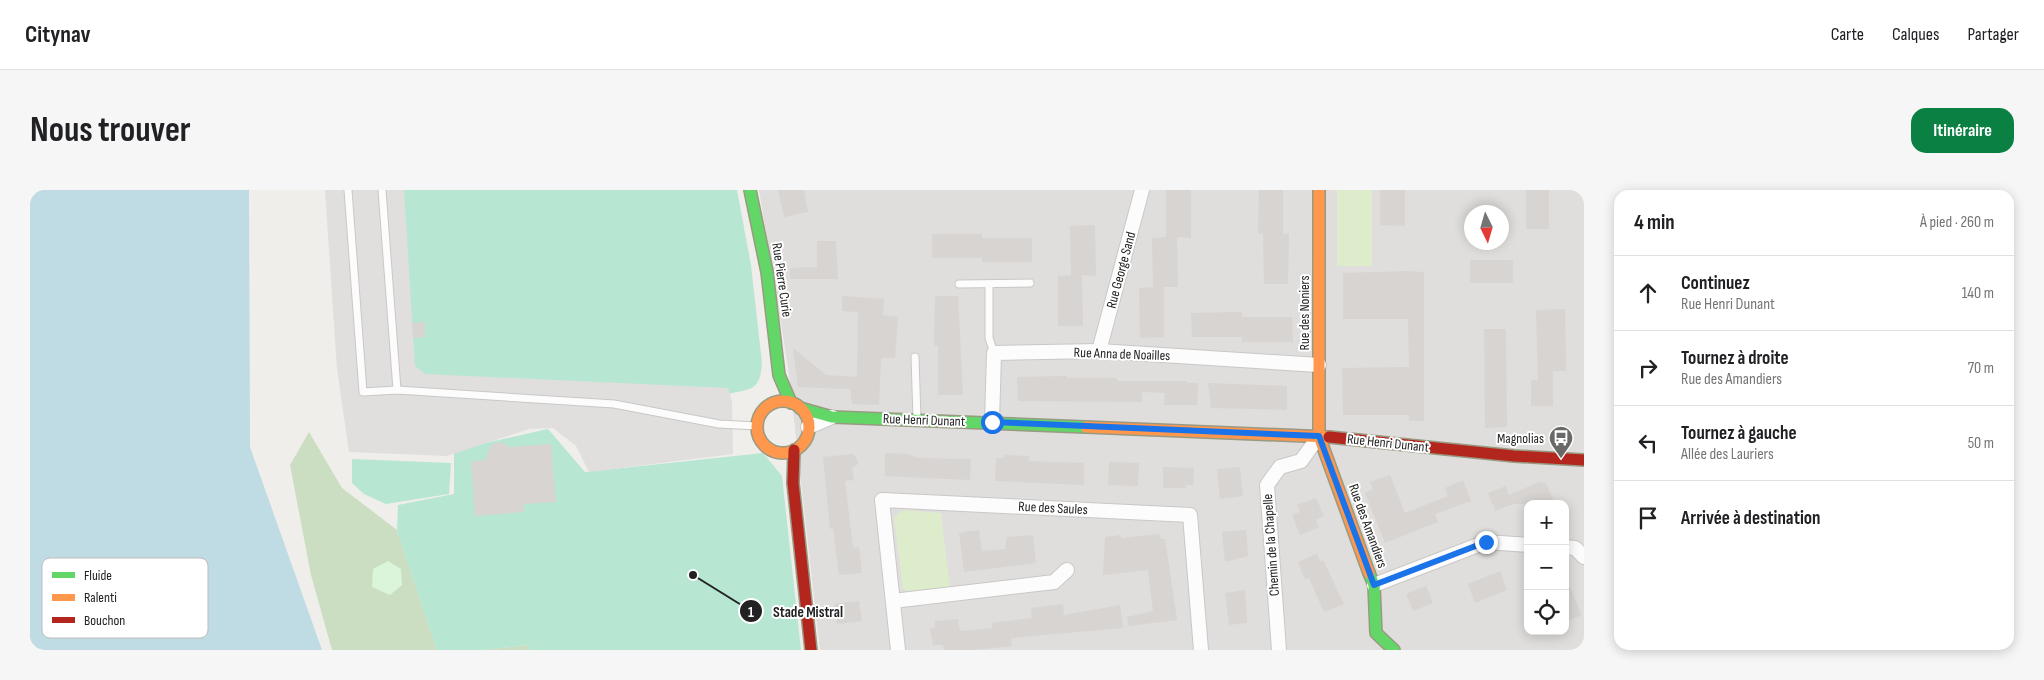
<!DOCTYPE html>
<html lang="fr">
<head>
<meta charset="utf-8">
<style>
  body { margin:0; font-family:"Sofia Sans Condensed",sans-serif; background:#f6f6f6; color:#202124 }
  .controls { position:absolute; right:15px; bottom:15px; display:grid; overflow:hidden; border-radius:10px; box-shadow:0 2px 12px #0003 }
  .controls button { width:45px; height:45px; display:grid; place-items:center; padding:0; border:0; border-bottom:1px solid #e0e0e0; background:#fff; color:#202124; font:25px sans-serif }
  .compass { position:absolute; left:1434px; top:15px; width:45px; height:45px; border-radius:50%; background:#fff; box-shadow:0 2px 12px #0003; rotate:175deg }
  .stop { position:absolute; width:15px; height:15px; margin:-11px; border:4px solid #1a73e8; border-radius:50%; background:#fff }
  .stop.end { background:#1a73e8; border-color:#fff; box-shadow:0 1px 5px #0008 }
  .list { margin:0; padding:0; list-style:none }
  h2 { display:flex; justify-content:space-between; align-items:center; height:65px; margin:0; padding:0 20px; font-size:21px }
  h2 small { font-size:16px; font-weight:400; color:#757577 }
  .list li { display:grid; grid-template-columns:32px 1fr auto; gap:15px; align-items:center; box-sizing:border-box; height:75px; padding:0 20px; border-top:1px solid #e0e0e0 }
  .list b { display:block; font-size:19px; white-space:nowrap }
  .list p { margin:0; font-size:16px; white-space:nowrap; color:#757577 }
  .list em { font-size:16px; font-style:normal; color:#757577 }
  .icon { flex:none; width:28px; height:28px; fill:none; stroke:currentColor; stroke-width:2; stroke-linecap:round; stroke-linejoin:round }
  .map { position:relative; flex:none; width:1554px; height:460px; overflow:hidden; border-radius:15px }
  header { display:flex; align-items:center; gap:30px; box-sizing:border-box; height:70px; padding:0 25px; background:#fff; border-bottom:1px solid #e0e0e0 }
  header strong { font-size:24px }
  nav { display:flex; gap:28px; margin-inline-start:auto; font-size:18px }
  .intro { display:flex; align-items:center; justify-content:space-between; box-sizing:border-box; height:120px; padding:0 30px }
  h1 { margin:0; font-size:35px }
  .button { padding:12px 22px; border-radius:15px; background:#0b8043; color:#fff; font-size:18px; font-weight:700 }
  main { display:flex; gap:30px; padding:0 30px }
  aside { flex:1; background:#fff; border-radius:15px; box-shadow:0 2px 12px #0003 }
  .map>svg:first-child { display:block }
  .residential { fill:#dfdedc; fill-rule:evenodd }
  .grass { fill:#ddeccb }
  .forest { fill:#cbdec1 }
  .park { fill:#daf5da }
  .pitch { fill:#b7e6d2 }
  .parking { fill:#e0dfde }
  .water { fill:#bfdbe3 }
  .building { fill:#d7d4d2 }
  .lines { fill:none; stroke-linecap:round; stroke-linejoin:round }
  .lane-casing { stroke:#c9c8c7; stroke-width:9 }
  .street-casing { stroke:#c9c8c7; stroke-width:16 }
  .fast-casing { stroke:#999a82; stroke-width:14 }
  .slow-casing { stroke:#999a82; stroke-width:14 }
  .jam-casing { stroke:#999a82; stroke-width:14 }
  .lane { stroke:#fdfcfc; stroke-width:7 }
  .street { stroke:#fdfcfc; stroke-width:14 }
  .fast { stroke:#63d668; stroke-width:11 }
  .slow { stroke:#ff974d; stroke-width:11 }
  .jam { stroke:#b3261e; stroke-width:11 }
  .route { stroke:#1a73e8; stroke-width:6 }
  .labels { text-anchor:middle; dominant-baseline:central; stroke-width:4; stroke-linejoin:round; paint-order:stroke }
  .street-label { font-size:14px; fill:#222; stroke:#fff }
  .poi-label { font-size:14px; fill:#222; stroke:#fff; text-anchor:end }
  .key { fill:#fff; stroke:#bdbdbd; stroke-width:1 }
  .key-label { font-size:14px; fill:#222 }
  .leader { fill:none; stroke:#222; stroke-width:2 }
  .callout-dot { fill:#222; stroke:#fff; stroke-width:2 }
  .mark-label { font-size:15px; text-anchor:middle; font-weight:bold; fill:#fff }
  .callout-label { font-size:15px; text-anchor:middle; font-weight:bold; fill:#222; stroke:#fff; stroke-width:4; stroke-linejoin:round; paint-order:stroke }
</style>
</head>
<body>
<header>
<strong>Citynav</strong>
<nav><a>Carte</a><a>Calques</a><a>Partager</a></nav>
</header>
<div class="intro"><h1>Nous trouver</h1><a class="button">Itinéraire</a></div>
<main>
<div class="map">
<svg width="1554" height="460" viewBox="0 0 1554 460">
  <rect width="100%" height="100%" fill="#f0eeeb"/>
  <!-- residential -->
  <path class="residential" d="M729,0H1554V460H790L758,177ZM1442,22H1472V52H1442ZM1498,314H1535V441H1498Z"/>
  <!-- grass -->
  <g class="grass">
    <rect x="1307" y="0" width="35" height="76"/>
    <path d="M873,320L911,323L920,398L879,402L873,399L864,328Z"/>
  </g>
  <!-- forest -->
  <g class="forest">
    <path d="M279,242L312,298L367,340L407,460H302L281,385L260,275Z"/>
    <path d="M498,455L500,460H451Z"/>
  </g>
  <!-- park -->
  <path class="park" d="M358,371L371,379L372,395L360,405L342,397L343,379Z"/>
  <!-- pitch -->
  <g class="pitch">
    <path d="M373,0H707L721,75L732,173C730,203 720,198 695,205L382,187Z"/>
    <path d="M518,239L555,282L733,263L752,286L771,460H500L498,455L451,460H407L367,340L368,315L424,304V260Z"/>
    <path d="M322,269L421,273L419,304L356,314L334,304L322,293Z"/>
  </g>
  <!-- parking -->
  <path class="parking" d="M295,0H374L385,176L395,184L698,198L702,211L703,264L559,282L546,256L523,238L499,239L417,266L319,262L307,179Z"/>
  <!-- water -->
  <path class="water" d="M0,0H219L220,257L292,460H0Z"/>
  <!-- building -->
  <g class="building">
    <path d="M748,0H774L778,22L754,27Z"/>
    <path d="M1136,0H1161V48L1147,47L1148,97H1134V147L1110,148L1109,98L1123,97L1122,48L1136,47Z"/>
    <path d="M1229,0H1253V44H1259L1258,94H1234L1233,44H1228Z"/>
    <path d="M1350,0H1375V36L1350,35Z"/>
    <rect x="1496" y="0" width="23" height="39"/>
    <path d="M1065,35L1066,86L1052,85L1053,136H1028V86L1049,85H1041L1040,36Z"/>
    <path d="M902,44H952V48H1002V72H952V68H902Z"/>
    <path d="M787,51H806L808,89H760V78L787,77Z"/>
    <rect x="1440" y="70" width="43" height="23"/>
    <path d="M1378,81L1394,82V231H1379V225H1313L1312,178L1379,177L1378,129H1313V83Z"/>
    <path d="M812,106L854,109L853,125L868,127L865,168H851L849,215L822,214L820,199L768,197L763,158L796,185L827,187L828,122L812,121Z"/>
    <path d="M905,106H928L933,205H908V156L904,155Z"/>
    <path d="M1535,119L1536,181H1523V216H1501V190H1508L1506,120Z"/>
    <path d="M1212,122V127H1262L1263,152H1212V147H1162L1161,123Z"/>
    <path d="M395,132V147L383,148L382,133Z"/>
    <path d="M1454,139H1476L1477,237L1455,238Z"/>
    <path d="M1037,186V188H1087V191H1157V193H1168L1167,215H1134L1135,203L1112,202V212L988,211L987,187Z"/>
    <path d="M1178,193L1257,196V220L1181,218Z"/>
    <path d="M472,252L479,257L521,254L526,312L493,314L494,322L445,326L441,271L455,270L460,256L465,253Z"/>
    <path d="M855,263L879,264L887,268L941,269L940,290L855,286Z"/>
    <path d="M823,264L828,271V274L822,278L824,290L815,291L823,358L829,357L832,383L809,385L803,338L800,339L793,267Z"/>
    <path d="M974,265L999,266V271L1054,273V295L965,291L966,268H974Z"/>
    <path d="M1079,272L1109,273L1108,296L1078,295Z"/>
    <path d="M1133,277L1164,278L1163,295H1156V298H1133Z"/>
    <path d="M1210,277L1213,306L1190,309L1187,279Z"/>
    <path d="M1360,285L1375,323L1418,306L1415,298L1433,290L1441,311L1405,324L1408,332L1355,353L1335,303L1343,299L1340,292Z"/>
    <path d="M1509,292L1516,293L1525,314H1483L1465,321L1463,314H1460L1462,313L1458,303L1476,296L1479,305Z"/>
    <path d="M1286,308L1294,326L1286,330L1289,337L1270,345L1262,325L1270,322L1267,315Z"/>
    <path d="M949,340L952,361L975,359L977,347L1003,345L1006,373L934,382L929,343Z"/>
    <path d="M1216,340L1218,366L1195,372L1192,342Z"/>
    <path d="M1130,344L1131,349H1135L1147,430L1099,436L1097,427L1123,421L1118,380L1073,385L1075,347L1091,345V348Z"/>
    <path d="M1287,364L1290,372L1293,370L1314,414L1294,422L1279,388L1275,390L1268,372Z"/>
    <path d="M1470,381L1477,400L1445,413L1438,394Z"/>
    <path d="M1535,386L1552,425L1535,432Z"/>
    <path d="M1396,396L1403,413L1383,421L1376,404Z"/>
    <path d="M1215,400L1217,433L1199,435L1195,403Z"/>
    <path d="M829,411L832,431L807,434L805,414Z"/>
    <path d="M1033,414L1034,425L1090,415L1093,438L981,448L982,456L943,460H914L913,455H903L900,439L905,438V431L928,429L930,441L962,438V433L1002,428L1001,418Z"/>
  </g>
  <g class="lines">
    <defs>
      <g id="lane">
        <path d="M318,0L333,202L367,200L584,214L689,234L727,236"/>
        <path d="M352,0L367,200"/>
        <path d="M929,94L1000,93"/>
        <path d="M959,94V148L964,163"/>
        <path d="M885,167L887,229"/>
      </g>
      <g id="street">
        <path d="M1069,161L1112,0"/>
        <path d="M962,232L964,163L1069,161L1289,175"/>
        <path d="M778,237L802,227"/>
        <path d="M1535,357L1545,358L1554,367"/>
        <path d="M1344,395L1456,352L1498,355"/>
        <path d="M863,411L1024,392L1037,380"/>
        <path d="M868,460L852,310L1160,325L1171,460"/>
        <path d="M1249,460L1237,295L1250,277L1271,271L1289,246"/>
      </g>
      <g id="fast">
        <path d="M720,0L737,82L749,185L761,213"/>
        <path d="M770,218L802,227L1056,237"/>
        <path d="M1339,383L1344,395L1346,443L1364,460"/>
      </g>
      <g id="slow">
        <path d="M1289,0V246L1339,383"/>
        <circle cx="753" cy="237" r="26"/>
        <path d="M1056,237L1299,247"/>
      </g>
      <g id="jam">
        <path d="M1299,247L1484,266L1554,270"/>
        <path d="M764,260L763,293L781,460"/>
      </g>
    </defs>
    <!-- lane casing -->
    <use href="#lane" class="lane-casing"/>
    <!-- street casing -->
    <use href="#street" class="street-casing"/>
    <!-- fast casing -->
    <use href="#fast" class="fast-casing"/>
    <!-- slow casing -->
    <use href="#slow" class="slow-casing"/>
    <!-- jam casing -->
    <use href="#jam" class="jam-casing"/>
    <!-- lane -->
    <use href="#lane" class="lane"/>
    <!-- street -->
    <use href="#street" class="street"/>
    <!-- fast -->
    <use href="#fast" class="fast"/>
    <!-- slow -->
    <use href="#slow" class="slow"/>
    <!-- jam -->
    <use href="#jam" class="jam"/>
  </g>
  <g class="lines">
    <!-- route -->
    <path class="route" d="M962,232L1289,246L1344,395L1456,352"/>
  </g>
  <!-- icons -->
  <defs>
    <symbol id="bus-pin" viewBox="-11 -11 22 30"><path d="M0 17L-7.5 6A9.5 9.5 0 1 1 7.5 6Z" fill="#6a6968" stroke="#fff"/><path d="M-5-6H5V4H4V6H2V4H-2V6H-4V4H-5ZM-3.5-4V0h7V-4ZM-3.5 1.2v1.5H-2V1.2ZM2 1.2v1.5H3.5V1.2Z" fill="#fff"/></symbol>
  </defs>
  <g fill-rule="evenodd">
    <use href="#bus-pin" x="1517" y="234" width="28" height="38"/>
  </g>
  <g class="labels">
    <!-- street labels -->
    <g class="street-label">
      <text transform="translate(1091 80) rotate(-75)">Rue George Sand</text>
      <text transform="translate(752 90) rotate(82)">Rue Pierre Curie</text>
      <text transform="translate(1274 123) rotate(-90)">Rue des Noniers</text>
      <text transform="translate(1092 164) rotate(2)">Rue Anna de Noailles</text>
      <text transform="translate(894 230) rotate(2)">Rue Henri Dunant</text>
      <text transform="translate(1358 253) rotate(6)">Rue Henri Dunant</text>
      <text transform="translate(1023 318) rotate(3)">Rue des Saules</text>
      <text transform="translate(1338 336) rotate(70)">Rue des Amandiers</text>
      <text transform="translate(1241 355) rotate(-94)">Chemin de la Chapelle</text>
    </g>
    <!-- poi labels -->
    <g class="poi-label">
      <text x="1514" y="248">Magnolias</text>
    </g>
  </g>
  <!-- legend -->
  <rect x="12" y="368" width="166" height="80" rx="8" class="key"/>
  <rect x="22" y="382" width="23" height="6" fill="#63d668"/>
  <rect x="22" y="404" width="23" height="7" fill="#ff974d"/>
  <rect x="22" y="427" width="23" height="6" fill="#b3261e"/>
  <g class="key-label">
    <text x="54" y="390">Fluide</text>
    <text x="54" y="412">Ralenti</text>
    <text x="54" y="435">Bouchon</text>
  </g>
  <!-- callouts -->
  <path class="leader" d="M663 385L721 421"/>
  <g class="callout-dot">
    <circle cx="663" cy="385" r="5"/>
    <circle cx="721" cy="421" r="12"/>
  </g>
  <g class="mark-label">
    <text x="721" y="427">1</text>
  </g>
  <g class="callout-label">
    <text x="778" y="427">Stade Mistral</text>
  </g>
</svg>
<div class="controls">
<button>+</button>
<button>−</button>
<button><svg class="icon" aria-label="locate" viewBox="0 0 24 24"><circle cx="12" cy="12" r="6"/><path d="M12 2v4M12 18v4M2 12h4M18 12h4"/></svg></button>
</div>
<svg class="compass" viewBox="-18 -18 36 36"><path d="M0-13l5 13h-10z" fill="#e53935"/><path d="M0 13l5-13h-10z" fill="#757577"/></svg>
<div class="stop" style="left:962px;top:232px"></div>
<div class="stop end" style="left:1456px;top:352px"></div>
</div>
<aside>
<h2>4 min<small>À pied · 260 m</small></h2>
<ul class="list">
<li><svg class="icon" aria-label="ahead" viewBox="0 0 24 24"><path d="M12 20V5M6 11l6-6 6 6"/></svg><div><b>Continuez</b><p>Rue Henri Dunant</p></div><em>140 m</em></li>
<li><svg class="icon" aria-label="right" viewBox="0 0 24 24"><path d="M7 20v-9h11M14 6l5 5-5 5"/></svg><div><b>Tournez à droite</b><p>Rue des Amandiers</p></div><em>70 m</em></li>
<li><svg class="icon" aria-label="left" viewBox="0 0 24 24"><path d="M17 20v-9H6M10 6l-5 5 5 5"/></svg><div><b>Tournez à gauche</b><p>Allée des Lauriers</p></div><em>50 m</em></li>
<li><svg class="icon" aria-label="arrive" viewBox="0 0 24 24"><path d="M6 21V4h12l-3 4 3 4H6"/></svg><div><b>Arrivée à destination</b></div></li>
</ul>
</aside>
</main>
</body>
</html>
